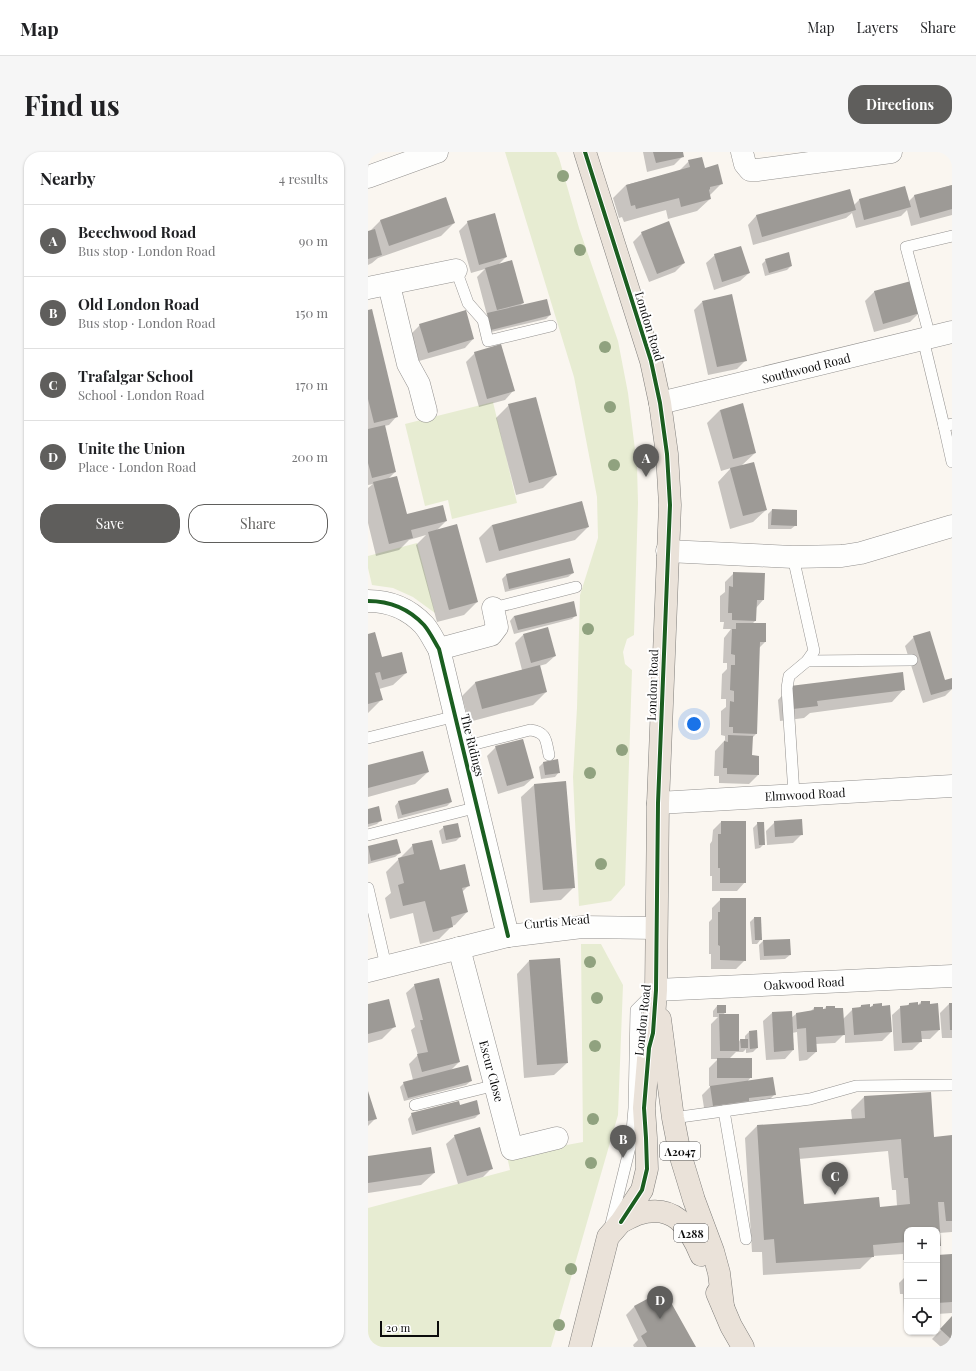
<!DOCTYPE html>
<html lang="en">
<head>
<meta charset="utf-8">
<style>
  body { margin:0; font-family:"Playfair Display",serif; background:#f6f6f6; color:#202124 }
  .controls { position:absolute; right:12px; bottom:12px; display:grid; overflow:hidden; border-radius:8px; box-shadow:0 1px 3px #0004 }
  .controls button { width:36px; height:36px; display:grid; place-items:center; padding:0; border:0; border-bottom:1px solid #e0e0e0; background:#fff; color:#202124; font:20px sans-serif }
  .scale { position:absolute; left:12px; bottom:10px; width:59px; box-sizing:border-box; padding-left:4px; border:2px solid #0c0c0c; border-top:0; font-size:11px; line-height:14px; white-space:nowrap; color:#0c0c0c; -webkit-text-stroke:3px #fff; paint-order:stroke }
  .you { position:absolute; left:326px; top:572px; width:14px; height:14px; margin:-10px; border:3px solid #fff; border-radius:50%; background:#1a73e8; box-shadow:0 0 0 6px #1a73e833 }
  .badge { display:grid; place-items:center; width:26px; height:26px; border-radius:50%; background:#5f5e5c; color:#fff; font-size:13px; font-weight:700 }
  .pin { position:absolute; translate:-50% -33px; filter:drop-shadow(0 1px 2px #0008) }
  .pin::after { content:''; position:absolute; top:21px; width:14px; height:12px; background:inherit; clip-path:polygon(0 0,100% 0,50% 100%) }
  .list { margin:0; padding:0; list-style:none }
  h2 { display:flex; justify-content:space-between; align-items:center; height:52px; margin:0; padding:0 16px; font-size:17px }
  h2 small { font-size:13px; font-weight:400; color:#757577 }
  .list li { display:grid; grid-template-columns:26px 1fr auto; gap:12px; align-items:center; box-sizing:border-box; height:72px; padding:0 16px; border-top:1px solid #e0e0e0 }
  .list b { display:block; font-size:15px; white-space:nowrap }
  .list p { margin:0; font-size:13px; white-space:nowrap; color:#757577 }
  .list em { font-size:13px; font-style:normal; color:#757577 }
  .actions { display:flex; gap:8px; padding:12px 16px }
  .actions a { flex:1; padding:9px 0; border:1px solid #5f5e5c; border-radius:16px; text-align:center; font-size:14px; color:#5f5e5c }
  .actions .main { background:#5f5e5c; color:#fff }
  .icon { flex:none; width:22px; height:22px; fill:none; stroke:currentColor; stroke-width:2; stroke-linecap:round; stroke-linejoin:round }
  .map { position:relative; flex:none; width:584px; height:1195px; overflow:hidden; border-radius:16px }
  header { display:flex; align-items:center; gap:24px; box-sizing:border-box; height:56px; padding:0 20px; background:#fff; border-bottom:1px solid #e0e0e0 }
  header strong { font-size:19px }
  nav { display:flex; gap:22px; margin-inline-start:auto; font-size:14px }
  .intro { display:flex; align-items:center; justify-content:space-between; box-sizing:border-box; height:96px; padding:0 24px }
  h1 { margin:0; font-size:28px }
  .button { padding:10px 18px; border-radius:16px; background:#5f5e5c; color:#fff; font-size:14px; font-weight:700 }
  main { display:flex; gap:24px; padding:0 24px }
  aside { flex:1; background:#fff; border-radius:16px; box-shadow:0 1px 3px #0004 }
  .map>svg:first-child { display:block }
  .green { fill:#e7ecd2 }
  .shadow { fill:#0003; fill-rule:evenodd }
  .building { fill:#9d9a96; fill-rule:evenodd }
  .lines { fill:none; stroke-linecap:round; stroke-linejoin:round }
  .service-casing { stroke:#93918f; stroke-width:12 }
  .minor-casing { stroke:#93918f; stroke-width:23 }
  .primary-casing { stroke:#807f7c; stroke-width:23 }
  .service { stroke:#fefefd; stroke-width:11 }
  .minor { stroke:#fefefd; stroke-width:22 }
  .primary { stroke:#eae2d9; stroke-width:22 }
  .cycleway-casing { stroke:#fff; stroke-width:6 }
  .cycleway { stroke:#1b5e20; stroke-width:4 }
  .tree { fill:#90a27f }
  .labels { text-anchor:middle; dominant-baseline:central; stroke-width:4; stroke-linejoin:round; paint-order:stroke }
  .shield { fill:#fff; stroke:#555; stroke-width:1 }
  .shield-label { font-size:11px; font-weight:bold; fill:#0c0c0c }
  .street-label { font-size:12px; fill:#0c0c0c; stroke:#fff }
</style>
</head>
<body>
<header>
<strong>Map</strong>
<nav><a>Map</a><a>Layers</a><a>Share</a></nav>
</header>
<div class="intro"><h1>Find us</h1><a class="button">Directions</a></div>
<main>
<aside>
<h2>Nearby<small>4 results</small></h2>
<ul class="list">
<li><span class="badge">A</span><div><b>Beechwood Road</b><p>Bus stop · London Road</p></div><em>90 m</em></li>
<li><span class="badge">B</span><div><b>Old London Road</b><p>Bus stop · London Road</p></div><em>150 m</em></li>
<li><span class="badge">C</span><div><b>Trafalgar School</b><p>School · London Road</p></div><em>170 m</em></li>
<li><span class="badge">D</span><div><b>Unite the Union</b><p>Place · London Road</p></div><em>200 m</em></li>
</ul>
<div class="actions"><a class="main">Save</a><a>Share</a></div>
</aside>
<div class="map">
<svg width="584" height="1195" viewBox="0 0 584 1195">
  <rect width="100%" height="100%" fill="#faf6f0"/>
  <!-- green -->
  <g class="green">
    <path d="M137,0H188L191,6L211,76L250,189L260,241L269,314L270,351L266,483L259,487L255,500L257,512L264,518L257,733L243,749L211,754L205,625L209,556L212,443L230,386L229,345L206,225Z"/>
    <path d="M125,250L149,351L84,367L80,348L57,354L37,272Z"/>
    <path d="M49,391L67,461L45,445L25,436L4,433L0,416V404Z"/>
    <path d="M213,792H233L255,833L250,963L183,1195H0V1056L142,1018L139,1004L215,990Z"/>
  </g>
  <!-- shadow -->
  <g class="shadow">
    <path d="M275,0H314L315,4L306,13L279,20Z"/>
    <path d="M321,9L336,17L354,31L341,44L342,47L329,59L300,67L298,58L256,70L254,65L251,66L245,46L258,33L311,19Z"/>
    <path d="M584,33V63L543,74L539,58L533,64L488,76L484,61L478,66L385,93L380,73L388,64L481,38L486,53L491,48L536,36L540,50L546,44Z"/>
    <path d="M77,46L86,71L73,84L10,106L4,111L0,113V80L2,79L12,69Z"/>
    <path d="M100,70L138,105L130,113L155,151L151,155L182,163L178,167L119,181L116,166L119,163L109,125L117,117L103,121L91,79Z"/>
    <path d="M274,81L316,111L307,120L281,130L265,90Z"/>
    <path d="M347,103L381,121L372,129L346,138L338,111Z"/>
    <path d="M398,108L423,114L419,118L397,124L394,112Z"/>
    <path d="M542,130L551,161L542,170L506,180L497,149L506,140Z"/>
    <path d="M334,150L378,208L369,217L340,223L326,158Z"/>
    <path d="M0,159L29,264L21,273L16,274L27,320L20,327L38,363L78,369L68,379L109,450L96,463L69,470L48,393L58,383L41,388L31,398L8,404L0,371V336L5,332L0,333Z"/>
    <path d="M52,173L105,187L97,196L51,209L43,182Z"/>
    <path d="M107,201L145,239L137,248L111,255L98,210Z"/>
    <path d="M141,253L188,323L175,336L148,343L128,266Z"/>
    <path d="M352,258L387,301L373,314L398,358L385,370L362,377L350,330L363,316L353,319L339,271Z"/>
    <path d="M404,358L428,373L423,377H400V362Z"/>
    <path d="M124,373L220,375L207,388L118,411L111,386Z"/>
    <path d="M205,421L200,425L137,440L134,427L138,423Z"/>
    <path d="M366,421L396,422L395,448L388,456L387,469L384,472L397,490L391,496L388,582L384,586L383,604L390,623L381,632L351,631V624H346L347,599L357,588V584L353,583V559L358,555V547H353L354,522L359,517V511H355L356,486L363,477H355L356,470H352V444L357,440V430Z"/>
    <path d="M208,463L204,467L146,482L142,469L146,464Z"/>
    <path d="M155,483L187,504L178,512L171,514L178,540L165,553L101,570L94,544L107,531L154,518L147,491Z"/>
    <path d="M0,484L13,507L38,521L25,533L11,537L13,548L0,561Z"/>
    <path d="M546,485L577,529L584,531V537L577,544L555,551L537,494Z"/>
    <path d="M422,535L536,537L524,550L442,561L436,566L412,569L410,548Z"/>
    <path d="M128,595L165,626L156,634L130,642L119,604Z"/>
    <path d="M175,611L191,620L187,625L173,627L171,615Z"/>
    <path d="M0,614L60,620L47,632L0,645Z"/>
    <path d="M197,630L206,735L193,748L162,751L153,645L166,633Z"/>
    <path d="M31,649L83,650L79,654L30,667L27,654Z"/>
    <path d="M0,658L13,668L9,672L0,675Z"/>
    <path d="M353,670L377,730L369,739H344V724H342V692L344,689L345,678Z"/>
    <path d="M407,670L434,682L425,691L399,693L398,679Z"/>
    <path d="M390,671L396,692L392,696L387,697L385,676Z"/>
    <path d="M76,675L92,685L88,689L74,692L71,679Z"/>
    <path d="M28,688L32,701L27,705L0,712V695Z"/>
    <path d="M45,693L71,719L101,733L94,740L99,760L87,773L84,774L71,787L52,792L45,761L22,767L17,746L23,741L18,720Z"/>
    <path d="M353,747L377,808L368,817H343V802H341V770L344,767V756Z"/>
    <path d="M386,766L393,787L389,792H384L382,770Z"/>
    <path d="M395,789L422,803L417,807L392,808L391,793Z"/>
    <path d="M161,809L199,911L186,923L156,926L149,822Z"/>
    <path d="M47,833L91,910L82,919L103,929L98,933L36,949L32,935L36,931L45,928L41,912L50,903L43,878L47,875L38,841Z"/>
    <path d="M553,850L571,878L562,887H553V889L544,898L526,899L524,863L533,855L539,854L541,852L549,854Z"/>
    <path d="M581,852H584V886H574L572,861Z"/>
    <path d="M0,853L27,874L14,887L0,891Z"/>
    <path d="M505,853L523,880L514,889L477,891V881L467,891L447,892L448,900L439,908L431,909L429,880L424,881L425,898L417,907L398,908L395,869L404,861L423,866L428,862L443,859L446,856L454,859L458,855L475,867L485,857L491,856L493,854L501,857Z"/>
    <path d="M349,854L357,861L354,863L370,891L372,888H377V884L381,880L389,896L385,900L378,901V897L375,900H368L361,907L383,925L379,930L407,942L398,951L337,962L334,943L343,934H341V916L350,907H343V872L350,865H345V859Z"/>
    <path d="M0,941L7,967L0,974Z"/>
    <path d="M496,945L565,986L584,984V1080L571,1081L572,1094L569,1097V1078H539V1108H535V1102L505,1104L492,1117L395,1123L394,1100H384L377,986L389,974L484,967L483,958ZM520,999L524,1038H528L529,1054L511,1056L435,1054L431,1007Z"/>
    <path d="M91,954L111,962L107,966L44,983L40,967L44,962Z"/>
    <path d="M87,984L124,1016L115,1025L90,1032L78,992Z"/>
    <path d="M0,1005L66,1021L53,1033L0,1041Z"/>
    <path d="M584,1103V1161L569,1162V1104Z"/>
    <path d="M539,1123V1164H536L535,1142H532L531,1131Z"/>
    <path d="M295,1140L326,1195H266L265,1193L270,1188L258,1163L266,1155Z"/>
    <path d="M584,1167V1195H573L564,1187Z"/>
  </g>
  <!-- building -->
  <g class="building">
    <path d="M285,0H315L316,5L288,11Z"/>
    <path d="M334,5L337,16L350,12L355,32L342,35V37L341,38L343,47L313,55L311,46L268,57L267,53L263,54L258,33L322,15L320,8Z"/>
    <path d="M584,33V57L552,66L546,43Z"/>
    <path d="M537,34L543,55L496,68L491,47Z"/>
    <path d="M482,37L488,58L394,85L388,63Z"/>
    <path d="M78,45L87,71L21,94L12,68Z"/>
    <path d="M127,61L139,105L111,113L99,69Z"/>
    <path d="M301,69L317,111L289,122L273,80Z"/>
    <path d="M7,77L14,103L0,107V79Z"/>
    <path d="M373,94L382,121L354,130L346,102Z"/>
    <path d="M421,100L424,114L401,121L397,107Z"/>
    <path d="M144,108L156,151L129,158L117,116Z"/>
    <path d="M543,129L552,161L515,172L506,139Z"/>
    <path d="M364,142L379,209L349,215L334,149Z"/>
    <path d="M179,147L183,163L123,178L119,161Z"/>
    <path d="M4,157L30,265L6,271L0,247V158Z"/>
    <path d="M98,158L106,187L60,201L51,172Z"/>
    <path d="M133,192L147,239L119,247L106,200Z"/>
    <path d="M168,245L189,323L161,331L140,252Z"/>
    <path d="M375,251L388,301L365,307L352,258Z"/>
    <path d="M17,273L28,320L4,326L0,311V277Z"/>
    <path d="M386,310L399,358L375,364L362,316Z"/>
    <path d="M29,324L39,362L75,353L79,369L43,378L45,386L21,392L5,330Z"/>
    <path d="M214,349L221,375L131,399L124,373Z"/>
    <path d="M404,357L429,358V374L403,373Z"/>
    <path d="M89,372L110,450L81,458L60,380Z"/>
    <path d="M202,406L206,421L141,437L138,422Z"/>
    <path d="M365,420L397,421L396,448H389L388,469L364,468V461H360L361,434L365,435Z"/>
    <path d="M206,449L209,464L150,478L146,464Z"/>
    <path d="M368,471H398V490H392L389,582L365,581V575H361L362,549L366,550V539L362,538L363,513H367V503L363,502L364,477H368Z"/>
    <path d="M180,475L188,504L163,511L155,482Z"/>
    <path d="M562,479L577,528L584,526V537L563,543L545,484Z"/>
    <path d="M7,480L14,505L34,500L39,521L14,528L12,520L7,521L15,548L0,552V482Z"/>
    <path d="M172,513L179,540L114,557L107,530Z"/>
    <path d="M535,520L537,538L449,549L450,554L425,557L422,534Z"/>
    <path d="M360,583L385,584L384,603L391,604V623L359,622V616H355L356,589L360,590Z"/>
    <path d="M155,587L166,626L139,634L127,594Z"/>
    <path d="M55,599L61,620L0,636V613Z"/>
    <path d="M190,607L192,621L177,623L175,610Z"/>
    <path d="M198,629L207,736L175,738L166,632Z"/>
    <path d="M80,636L84,650L34,663L30,649Z"/>
    <path d="M11,654L14,669L0,672V657Z"/>
    <path d="M434,667L435,683L407,685L406,669Z"/>
    <path d="M353,669H378V731H352V716H350V682H353Z"/>
    <path d="M389,670H396L397,693H391Z"/>
    <path d="M90,671L93,685L78,688L75,674Z"/>
    <path d="M29,687L33,701L3,709L0,694Z"/>
    <path d="M64,688L72,718L97,712L102,734L94,736L100,760L83,765L85,775L65,780L57,749L35,754L30,733L36,731L30,706L46,702L44,692Z"/>
    <path d="M352,746H378V809L352,808V794L350,793V760H352Z"/>
    <path d="M386,765H393L394,788H387Z"/>
    <path d="M422,787L423,803L396,804L395,788Z"/>
    <path d="M192,806L200,911L169,913L161,808Z"/>
    <path d="M71,826L92,910L54,920L49,902L60,900L52,868H55L46,832Z"/>
    <path d="M21,847L28,875L0,882V852Z"/>
    <path d="M553,849H562V852L570,851L572,878L553,879L554,890L534,891L532,854L541,853V851L550,850V853L553,852Z"/>
    <path d="M514,851V854L522,853L524,880L486,883L484,856L493,855V853L502,852V855L505,854V852Z"/>
    <path d="M581,851H584V878H582Z"/>
    <rect x="349" y="853" width="9" height="8"/>
    <path d="M458,854H467V856H475L477,883L448,885L449,900H439L438,876L429,877L428,861L446,858V855H455V857H458Z"/>
    <path d="M424,859L426,898L406,900L404,860Z"/>
    <path d="M351,862H371V899H352Z"/>
    <path d="M389,878L390,896L382,897L381,879Z"/>
    <path d="M372,887H380V896H373Z"/>
    <rect x="349" y="906" width="35" height="20"/>
    <path d="M100,913L104,929L40,946L35,930Z"/>
    <path d="M405,925L408,943L381,946V949L345,954L342,934Z"/>
    <path d="M0,939L9,967L0,969Z"/>
    <path d="M563,940L566,985L584,983V1069H578L576,1050H570L573,1094H569V1078H539V1090L505,1093L506,1105L408,1111L406,1087L396,1088L389,973L497,966L496,944ZM533,987L536,1026H540L542,1052L512,1055L511,1045L436,1052L431,996Z"/>
    <path d="M109,948L112,962L48,979L43,961L91,949L92,953Z"/>
    <path d="M112,975L125,1017L99,1024L86,983Z"/>
    <path d="M63,995L67,1021L0,1031V1004Z"/>
    <path d="M584,1102V1150L569,1151V1103Z"/>
    <path d="M296,1138L328,1195H279L273,1184L279,1180L266,1154Z"/>
    <path d="M584,1164V1188L572,1177Z"/>
  </g>
  <g class="lines">
    <defs>
      <g id="service">
        <path d="M88,118L100,151L115,168L120,189L183,174"/>
        <path d="M562,185L538,95L584,84"/>
        <path d="M555,187L576,274"/>
        <path d="M584,272L576,274L584,310"/>
        <path d="M425,405L446,499L439,509L421,524L419,536L426,642"/>
        <path d="M125,456L208,435"/>
        <path d="M439,509L544,508"/>
        <path d="M0,586L88,564"/>
        <path d="M95,595L162,578C179,580 178,589 181,603"/>
        <path d="M0,683L110,655"/>
        <path d="M0,736L18,814"/>
        <path d="M47,953L128,933"/>
        <path d="M356,959L378,1087"/>
        <path d="M305,966L442,947L488,934L584,933"/>
        <path d="M243,1072L263,991L266,956L268,858L286,840"/>
      </g>
      <g id="minor">
        <path d="M374,0L377,12L382,18H389L523,0"/>
        <path d="M0,25L69,0"/>
        <path d="M21,133L40,212L51,232L58,259"/>
        <path d="M0,136L88,118"/>
        <path d="M292,251L584,180"/>
        <path d="M299,399L425,405L474,404L493,401L584,374"/>
        <path d="M0,449C22,449 41,457 56,473C62,480 66,489 71,497L140,784"/>
        <path d="M71,497L123,483L129,475L125,456"/>
        <path d="M290,651L584,634"/>
        <path d="M91,796L144,997L189,986"/>
        <path d="M0,819L140,784L214,775L288,776"/>
        <path d="M288,838L584,824"/>
      </g>
      <g id="primary">
        <path d="M292,867L305,966L312,1002L326,1048L345,1099L351,1121L355,1154"/>
        <path d="M253,1070C258,1068 264,1064 270,1062C306,1051 321,1074 333,1103"/>
        <path d="M349,1141L363,1174L375,1195"/>
        <path d="M212,1195L240,1085L253,1070L274,1038L279,1017L278,986L276,956L281,896L285,881L288,838L290,651L302,353L299,302L292,251L283,209L217,0"/>
      </g>
    </defs>
    <!-- service casing -->
    <use href="#service" class="service-casing"/>
    <!-- minor casing -->
    <use href="#minor" class="minor-casing"/>
    <!-- primary casing -->
    <use href="#primary" class="primary-casing"/>
    <!-- service -->
    <use href="#service" class="service"/>
    <!-- minor -->
    <use href="#minor" class="minor"/>
    <!-- primary -->
    <use href="#primary" class="primary"/>
    <defs>
      <g id="cycleway">
        <path d="M217,0L283,209L292,251L299,302L302,353L290,651L288,838L285,881L281,896L276,956L278,986L279,1017L274,1038L253,1070"/>
        <path d="M0,449C22,449 41,457 56,473C62,480 66,489 71,497L140,784"/>
      </g>
    </defs>
    <!-- cycleway casing -->
    <use href="#cycleway" class="cycleway-casing"/>
    <!-- cycleway -->
    <use href="#cycleway" class="cycleway"/>
  </g>
  <!-- trees -->
  <g class="tree">
    <circle cx="195" cy="24" r="6"/>
    <circle cx="212" cy="98" r="6"/>
    <circle cx="237" cy="195" r="6"/>
    <circle cx="242" cy="255" r="6"/>
    <circle cx="246" cy="313" r="6"/>
    <circle cx="220" cy="477" r="6"/>
    <circle cx="254" cy="598" r="6"/>
    <circle cx="222" cy="621" r="6"/>
    <circle cx="233" cy="712" r="6"/>
    <circle cx="222" cy="810" r="6"/>
    <circle cx="229" cy="846" r="6"/>
    <circle cx="227" cy="894" r="6"/>
    <circle cx="225" cy="967" r="6"/>
    <circle cx="223" cy="1011" r="6"/>
    <circle cx="203" cy="1117" r="6"/>
    <circle cx="191" cy="1173" r="6"/>
  </g>
  <g class="labels">
    <!-- shield labels -->
    <g class="shield">
      <rect x="292" y="990" width="40" height="18" rx="3"/>
      <rect x="306" y="1072" width="34" height="18" rx="3"/>
    </g>
    <g class="shield-label">
      <text x="312" y="999">A2047</text>
      <text x="323" y="1081">A288</text>
    </g>
    <!-- street labels -->
    <g class="street-label">
      <text transform="translate(282 174) rotate(73)">London Road</text>
      <text transform="translate(438 216) rotate(-14)">Southwood Road</text>
      <text transform="translate(284 533) rotate(-88)">London Road</text>
      <text transform="translate(105 593) rotate(76)">The Ridings</text>
      <text transform="translate(437 642) rotate(-3)">Elmwood Road</text>
      <text transform="translate(189 769) rotate(-5)">Curtis Mead</text>
      <text transform="translate(436 831) rotate(-3)">Oakwood Road</text>
      <text transform="translate(274 868) rotate(-84)">London Road</text>
      <text transform="translate(124 919) rotate(75)">Escur Close</text>
    </g>
  </g>
</svg>
<div class="controls">
<button>+</button>
<button>−</button>
<button><svg class="icon" aria-label="locate" viewBox="0 0 24 24"><circle cx="12" cy="12" r="6"/><path d="M12 2v4M12 18v4M2 12h4M18 12h4"/></svg></button>
</div>
<div class="scale">20 m</div>
<div class="you"></div>
<div class="pin badge" style="left:278px;top:325px">A</div>
<div class="pin badge" style="left:255px;top:1006px">B</div>
<div class="pin badge" style="left:467px;top:1043px">C</div>
<div class="pin badge" style="left:292px;top:1167px">D</div>
</div>
</main>
</body>
</html>
